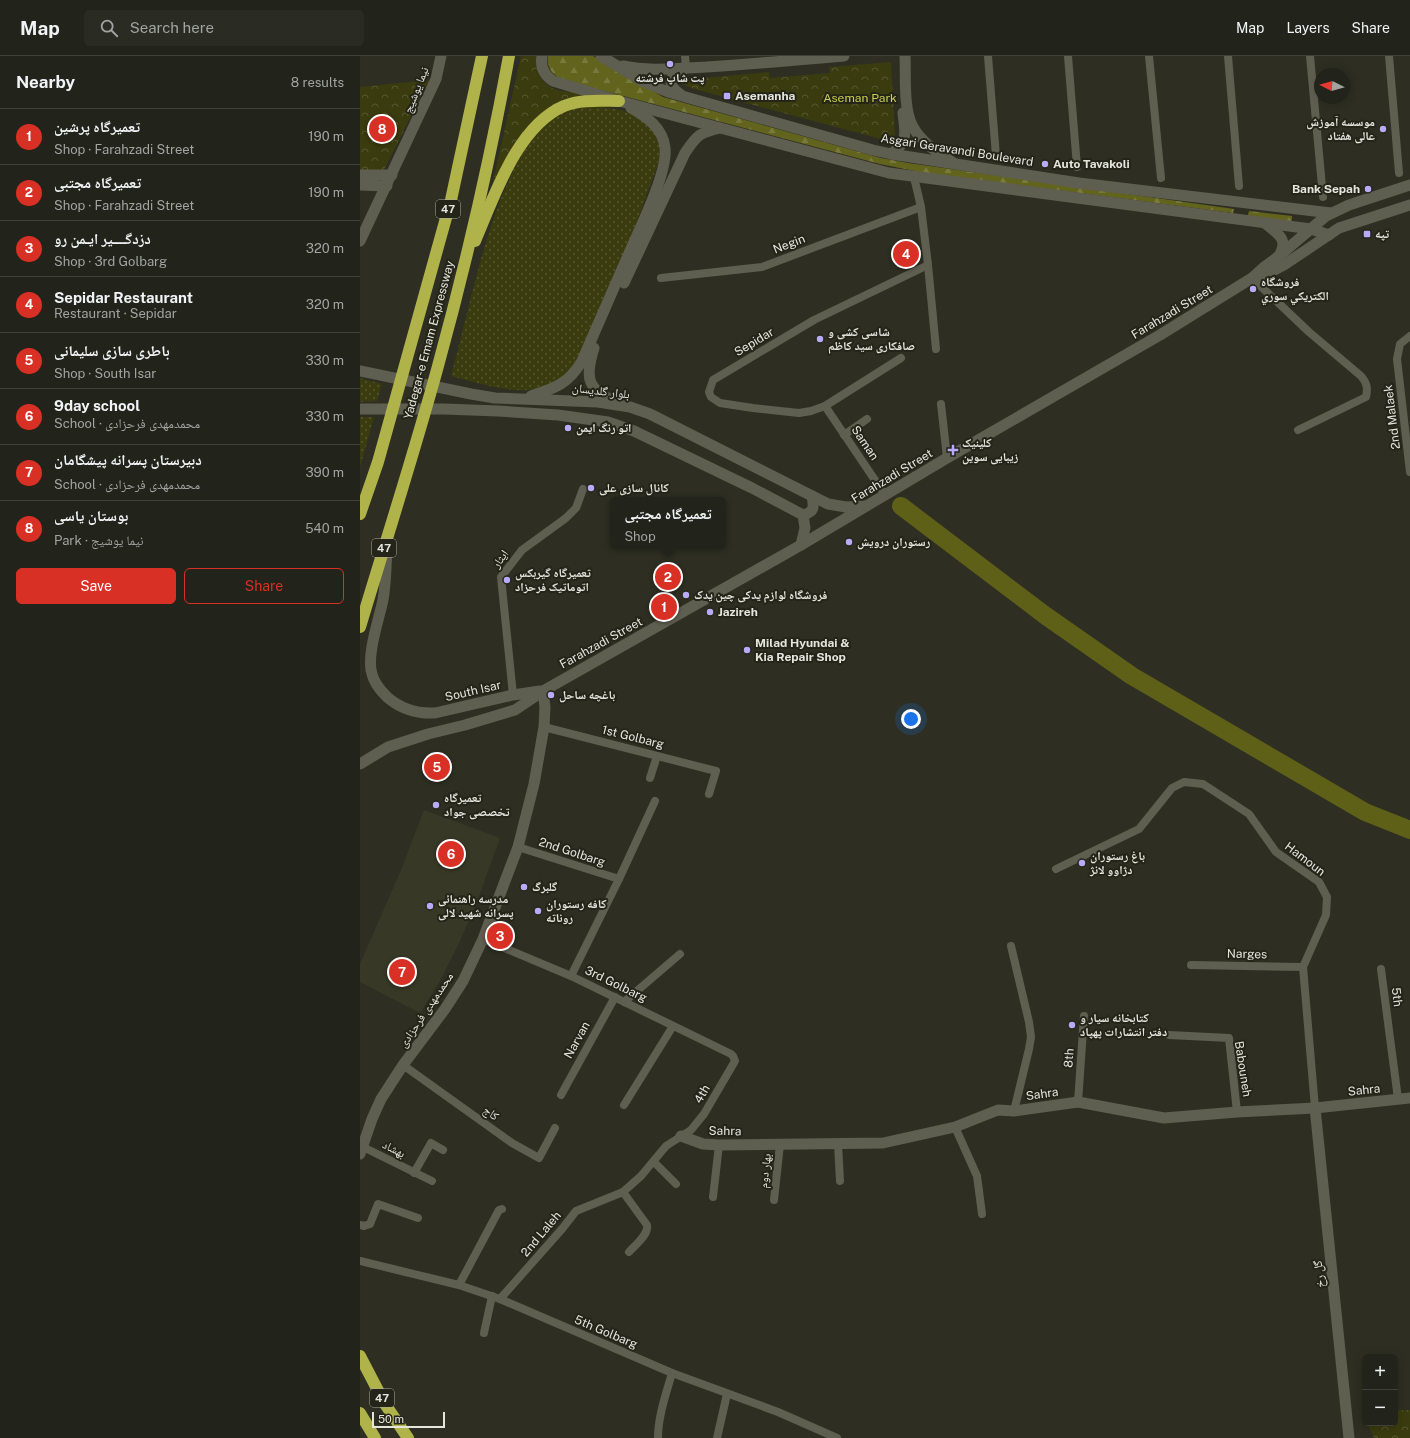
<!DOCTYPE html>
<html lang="en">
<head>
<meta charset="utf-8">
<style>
  body { margin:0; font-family:"Public Sans","Noto Naskh Arabic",sans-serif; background:#2a2b23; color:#f1f3f6 }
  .controls { position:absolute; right:12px; bottom:12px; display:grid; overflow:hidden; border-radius:6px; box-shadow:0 2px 10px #0003 }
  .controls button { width:36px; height:36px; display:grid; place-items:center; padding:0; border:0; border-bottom:1px solid #3f4039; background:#22231a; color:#f1f3f6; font:20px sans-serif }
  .compass { position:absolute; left:954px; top:12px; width:36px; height:36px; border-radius:50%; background:#22231a; box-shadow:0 2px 10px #0003; rotate:276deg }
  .scale { position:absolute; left:12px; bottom:10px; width:73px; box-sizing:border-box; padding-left:4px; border:2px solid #e4e5dd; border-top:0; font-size:11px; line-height:14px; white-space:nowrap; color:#e4e5dd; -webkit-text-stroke:3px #242518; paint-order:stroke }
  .you { position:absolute; left:551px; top:663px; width:14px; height:14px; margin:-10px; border:3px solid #fff; border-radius:50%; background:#1a73e8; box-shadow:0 0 0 6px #1a73e833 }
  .badge { display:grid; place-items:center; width:26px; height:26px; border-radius:50%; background:#d93025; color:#fff; font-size:13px; font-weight:700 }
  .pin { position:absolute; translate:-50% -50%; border:2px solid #fff; box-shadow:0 1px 4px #0006 }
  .popup { position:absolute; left:250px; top:441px; width:116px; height:52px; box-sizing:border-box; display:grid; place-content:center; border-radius:6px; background:#22231a; filter:drop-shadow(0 1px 3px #0005); font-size:13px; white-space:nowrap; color:#a2a4a2 }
  .popup b { font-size:15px; color:#f1f3f6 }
  .popup::after { content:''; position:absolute; left:50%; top:100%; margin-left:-8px; border:8px solid transparent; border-top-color:#22231a }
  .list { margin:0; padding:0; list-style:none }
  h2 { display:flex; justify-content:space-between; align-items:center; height:52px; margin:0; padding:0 16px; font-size:17px }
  h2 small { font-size:13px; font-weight:400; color:#a2a4a2 }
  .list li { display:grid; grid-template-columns:26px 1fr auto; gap:12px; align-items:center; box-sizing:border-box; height:56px; padding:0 16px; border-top:1px solid #3f4039 }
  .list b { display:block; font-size:15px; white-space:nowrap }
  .list p { margin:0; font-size:13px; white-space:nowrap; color:#a2a4a2 }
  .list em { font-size:13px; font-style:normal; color:#a2a4a2 }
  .actions { display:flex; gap:8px; padding:12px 16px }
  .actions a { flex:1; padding:9px 0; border:1px solid #d93025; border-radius:6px; text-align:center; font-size:14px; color:#d93025 }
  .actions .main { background:#d93025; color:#fff }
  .icon { flex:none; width:22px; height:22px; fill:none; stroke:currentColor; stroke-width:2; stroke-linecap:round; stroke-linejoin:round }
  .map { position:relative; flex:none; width:1050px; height:1382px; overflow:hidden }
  header { display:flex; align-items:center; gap:24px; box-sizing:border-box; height:56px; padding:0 20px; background:#22231a; border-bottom:1px solid #3f4039 }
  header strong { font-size:19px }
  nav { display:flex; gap:22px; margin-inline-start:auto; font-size:14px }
  .search { width:280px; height:36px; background:#2a2b23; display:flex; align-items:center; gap:10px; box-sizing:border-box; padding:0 14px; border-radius:6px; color:#a2a4a2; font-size:15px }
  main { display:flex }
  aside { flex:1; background:#22231a }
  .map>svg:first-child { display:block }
  .built { fill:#373825 }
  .grass { fill:url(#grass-dots) }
  .forest { fill:url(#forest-firs) }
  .park { fill:url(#park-crowns) }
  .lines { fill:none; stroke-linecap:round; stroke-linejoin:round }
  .river { stroke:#5e6018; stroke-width:18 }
  .street { stroke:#5e5f51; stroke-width:8 }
  .secondary { stroke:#5e5f51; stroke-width:11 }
  .highway { stroke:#afb349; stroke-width:12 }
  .poi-dot { fill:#b8abf7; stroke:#242518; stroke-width:1.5 }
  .labels { text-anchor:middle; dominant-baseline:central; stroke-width:4; stroke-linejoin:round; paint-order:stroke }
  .shield { fill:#242518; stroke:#aaaba2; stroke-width:1 }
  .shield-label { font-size:11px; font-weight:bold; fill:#e4e5dd }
  .poi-label { font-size:12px; font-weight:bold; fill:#e4e5dd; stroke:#242518; text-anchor:start }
  .street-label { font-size:12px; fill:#e4e5dd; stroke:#242518 }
  .park-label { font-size:12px; fill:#cacf54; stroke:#242518 }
</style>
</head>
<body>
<header>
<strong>Map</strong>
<div class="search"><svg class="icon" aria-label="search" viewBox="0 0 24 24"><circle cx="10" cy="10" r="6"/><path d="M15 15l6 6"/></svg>Search here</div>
<nav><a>Map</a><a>Layers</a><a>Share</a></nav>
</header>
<main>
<aside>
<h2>Nearby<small>8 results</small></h2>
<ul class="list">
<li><span class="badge">1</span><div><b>تعمیرگاه پرشین</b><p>Shop · Farahzadi Street</p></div><em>190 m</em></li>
<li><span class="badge">2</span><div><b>تعمیرگاه مجتبی</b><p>Shop · Farahzadi Street</p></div><em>190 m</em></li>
<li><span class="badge">3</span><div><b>دزدگــــیر ایـمن رو</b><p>Shop · 3rd Golbarg</p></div><em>320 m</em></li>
<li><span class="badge">4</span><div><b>Sepidar Restaurant</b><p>Restaurant · Sepidar</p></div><em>320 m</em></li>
<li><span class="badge">5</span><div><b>باطری سازی سلیمانی</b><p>Shop · South Isar</p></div><em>330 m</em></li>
<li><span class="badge">6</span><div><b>9day school</b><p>School · محمدمهدی فرحزادی</p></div><em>330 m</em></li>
<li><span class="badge">7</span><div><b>دبیرستان پسرانه پیشگامان</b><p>School · محمدمهدی فرحزادی</p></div><em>390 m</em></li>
<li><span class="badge">8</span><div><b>بوستان یاسی</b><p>Park · نیما یوشیج</p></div><em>540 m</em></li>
</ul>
<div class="actions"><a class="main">Save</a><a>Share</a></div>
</aside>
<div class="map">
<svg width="1050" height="1382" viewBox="0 0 1050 1382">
  <defs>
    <pattern id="grass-dots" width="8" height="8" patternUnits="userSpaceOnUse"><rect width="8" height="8" fill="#3a3b0e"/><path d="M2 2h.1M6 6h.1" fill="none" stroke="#565731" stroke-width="1.8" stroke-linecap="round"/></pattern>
    <pattern id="forest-firs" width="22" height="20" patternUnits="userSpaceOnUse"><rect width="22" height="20" fill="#62641d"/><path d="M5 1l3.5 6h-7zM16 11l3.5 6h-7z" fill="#787a3d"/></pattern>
    <pattern id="park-crowns" width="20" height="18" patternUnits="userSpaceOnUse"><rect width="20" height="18" fill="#3a3b0e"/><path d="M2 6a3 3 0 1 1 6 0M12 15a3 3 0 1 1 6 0" fill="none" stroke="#565731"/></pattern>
  </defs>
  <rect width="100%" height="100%" fill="#2e2f22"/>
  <!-- built -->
  <path class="built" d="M64,754L140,782L119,840L99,887L80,925L60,957L0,926V908L41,814Z"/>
  <!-- grass -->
  <g class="grass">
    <path d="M231,50C257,52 288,56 297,83C298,86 300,91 300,95C300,107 291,126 287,138C275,173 260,206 246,240C236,263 227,287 214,308C209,316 200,324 191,328C164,343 119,327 91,320C98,294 104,267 111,241C125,186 151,83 204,54C212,51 223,51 231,50Z"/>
    <path d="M0,322L22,328L17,345L0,346Z"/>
    <path d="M0,361H14L0,411Z"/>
  </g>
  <!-- forest -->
  <g class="forest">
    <path d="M188,0H233L303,41L521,102L548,107L867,152L874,153L873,157L565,117L520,108L203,24C193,19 186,12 188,0Z"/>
    <path d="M889,155L932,160V163L931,166L889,161L888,159Z"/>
  </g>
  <!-- park -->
  <g class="park">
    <path d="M161,0H177C173,15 183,30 198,34C204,36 211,35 217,36C225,37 234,41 242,43L180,60L166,72L156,85L132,130Z"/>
    <path d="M531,6L535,80L532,86L334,33L322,28L323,24L409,16L410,22L470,17L469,11Z"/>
    <path d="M69,24L23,116L0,115V31Z"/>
    <path d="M1035,1354H1050V1382H1014L1007,1367H1035Z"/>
  </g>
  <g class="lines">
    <!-- river -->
    <path class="river" d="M541,450L686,560L772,620L1005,756L1050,774"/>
    <!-- street -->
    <g class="street">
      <path d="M325,0L326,12"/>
      <path d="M628,0L636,100"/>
      <path d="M708,0L717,111"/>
      <path d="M789,0L801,122"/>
      <path d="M868,0L879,130"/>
      <path d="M950,0L963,141"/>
      <path d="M1029,0L1039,117"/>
      <path d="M568,209L576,293"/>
      <path d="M301,222L402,211L561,151"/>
      <path d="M892,222L949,276L1001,320C1007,327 1008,332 1006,341L938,374"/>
      <path d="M1050,280L1040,288L1037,303L1050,416"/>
      <path d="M541,302L465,350L451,355L439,357L393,352L360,347L351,341L349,336L353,324L454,264L568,209L561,151L554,121"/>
      <path d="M581,348L587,402"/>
      <path d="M465,350L525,439"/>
      <path d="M484,379L507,363"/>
      <path d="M153,639L141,521L162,494L206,462L216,452L223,433"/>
      <path d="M184,671L356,715L349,738"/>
      <path d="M290,722L297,700"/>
      <path d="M158,791L259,823"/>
      <path d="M696,813L779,773L812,732L824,726L843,728L889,758L916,796L959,826L967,841L966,859L943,911L955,1052"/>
      <path d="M123,883L211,920L371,998L373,1000L375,1005L344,1058L331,1074L306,1090L281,1120L263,1136L216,1155L202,1173L140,1243"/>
      <path d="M651,890L669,966L671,981L669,993L654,1055"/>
      <path d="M831,909L943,911"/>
      <path d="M1021,913L1038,1043"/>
      <path d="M211,920L259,823L295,745"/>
      <path d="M264,946L320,898"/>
      <path d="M809,979L869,982L877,1056"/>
      <path d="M43,1009L152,1087L179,1102L195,1072"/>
      <path d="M201,1039L255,941"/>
      <path d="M718,1046L724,960"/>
      <path d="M264,1049L313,970"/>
      <path d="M595,1071L617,1120L622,1158"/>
      <path d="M478,1088L480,1125"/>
      <path d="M3,1091L72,1125"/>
      <path d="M294,1106L316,1128"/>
      <path d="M54,1117L71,1087L83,1094"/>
      <path d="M263,1136L287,1169C289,1179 275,1189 269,1196"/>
      <path d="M353,1141L359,1089"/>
      <path d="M414,1144L420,1088"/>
      <path d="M0,1169L4,1170L10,1168L18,1148L58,1162"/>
      <path d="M0,1205L99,1229L140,1243L312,1317L418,1356L477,1382"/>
      <path d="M99,1229L139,1154L142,1153"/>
      <path d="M124,1277L132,1240"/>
      <path d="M298,1382C298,1360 306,1338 312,1317"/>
      <path d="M357,1382L367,1338"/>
    </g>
    <!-- secondary -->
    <g class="secondary">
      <path d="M182,0C180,11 184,19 193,25L256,44"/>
      <path d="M241,0L282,25L308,36L513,94L531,98L719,127L971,157"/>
      <path d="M545,0C546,21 543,53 553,71C561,86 578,97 592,106"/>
      <path d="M263,10C291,16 318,12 346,11C392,8 438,4 484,0"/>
      <path d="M320,38C307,29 308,20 323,14"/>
      <path d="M259,45L529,117L951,173L969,179"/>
      <path d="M531,98C549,86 545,76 543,57"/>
      <path d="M0,119H32"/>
      <path d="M0,129L27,130"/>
      <path d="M906,168C918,178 929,183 919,200"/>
      <path d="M0,185L76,23L81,0"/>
      <path d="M895,222L905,219L924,209L979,172L1050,149"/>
      <path d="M264,227L325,97C337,79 339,77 360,72"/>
      <path d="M234,292C226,318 225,333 253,344"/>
      <path d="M0,315L111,338L135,342L238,346L270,351L290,358L468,448L486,451L505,450"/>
      <path d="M171,340C196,332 209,327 222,305C238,268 254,232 270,195C280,172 308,116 305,92C303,72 287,61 271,52"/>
      <path d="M0,353H84L138,355L198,359L248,366L274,375L392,432L443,459"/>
      <path d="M443,459C455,456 454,451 452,440"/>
      <path d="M441,489L445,472L443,459"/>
      <path d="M27,492C26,509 26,527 23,544C19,563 6,600 12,618C14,627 21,635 27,641C41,653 57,658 75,657L153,639L180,635"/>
      <path d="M0,708L28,691L68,678L105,669L155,654L183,635L441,489L587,402L800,279L892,222L903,212L919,200L966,160L989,149L1050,129"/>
      <path d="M955,1052L989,1382"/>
      <path d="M321,1080L343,1088L359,1089L523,1087L595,1071L638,1054L654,1055L718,1046L804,1062L877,1056L955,1052L1050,1042"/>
      <path d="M0,1098L12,1063L21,1043L43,1009L85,953L103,925L123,883L158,791L174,728L184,671L185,651L183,635"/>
    </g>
    <!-- highway -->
    <g class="highway">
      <path d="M115,185C134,141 157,70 204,50C221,43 241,45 259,45"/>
      <path d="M0,458L18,406L91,144L122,0"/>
      <path d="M0,571C26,484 54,398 78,310C106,208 130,104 149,0"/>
      <path d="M0,1300L25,1348L48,1382"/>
      <path d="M0,1357L15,1382"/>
    </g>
  </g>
  <!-- markers -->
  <g class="poi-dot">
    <circle cx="310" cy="8" r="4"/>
    <rect x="363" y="36" width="8" height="8" rx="2"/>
    <circle cx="1023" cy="73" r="4"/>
    <circle cx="685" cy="108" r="4"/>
    <circle cx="1008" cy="133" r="4"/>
    <rect x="1003" y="174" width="8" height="8" rx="2"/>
    <circle cx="893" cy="233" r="4"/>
    <circle cx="460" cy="283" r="4"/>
    <circle cx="208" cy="372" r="4"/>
    <path d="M591 388h4v4h4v4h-4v4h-4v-4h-4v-4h4z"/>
    <circle cx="231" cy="432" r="4"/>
    <circle cx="489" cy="486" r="4"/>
    <circle cx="147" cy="524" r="4"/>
    <circle cx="326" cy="539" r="4"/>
    <circle cx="350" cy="556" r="4"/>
    <circle cx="387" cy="594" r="4"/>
    <circle cx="191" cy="639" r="4"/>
    <circle cx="76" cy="749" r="4"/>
    <circle cx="722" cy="807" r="4"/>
    <circle cx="164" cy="831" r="4"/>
    <circle cx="70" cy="850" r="4"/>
    <circle cx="178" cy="855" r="4"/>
    <circle cx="712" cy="969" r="4"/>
  </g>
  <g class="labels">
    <!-- shield labels -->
    <g class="shield">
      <rect x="76" y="144" width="24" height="18" rx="3"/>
      <rect x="12" y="483" width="24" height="18" rx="3"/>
      <rect x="10" y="1333" width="24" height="18" rx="3"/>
    </g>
    <g class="shield-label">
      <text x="88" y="153">47</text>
      <text x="24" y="492">47</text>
      <text x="22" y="1342">47</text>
    </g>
    <!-- poi labels -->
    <g class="poi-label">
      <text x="310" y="22" text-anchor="middle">پت شاپ فرشته</text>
      <text x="375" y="40">Asemanha</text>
      <text x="1015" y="66" text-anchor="end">موسسه آموزش<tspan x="1015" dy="14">عالی هفتاد</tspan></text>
      <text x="693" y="108">Auto Tavakoli</text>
      <text x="1000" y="133" text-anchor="end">Bank Sepah</text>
      <text x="1015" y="178">تپه</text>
      <text x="901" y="226">فروشگاه<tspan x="901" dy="14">الكتريكي سوري</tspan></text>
      <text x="468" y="276">شاسی کشی و<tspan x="468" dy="14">صافکاری سید کاظم</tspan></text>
      <text x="216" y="372">اتو رنگ ایمن</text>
      <text x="602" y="387">کلینیک<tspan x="602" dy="14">زیبایی سوین</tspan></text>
      <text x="239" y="432">کانال سازی علی</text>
      <text x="497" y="486">رستوران درویش</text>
      <text x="155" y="517">تعمیرگاه گیربکس<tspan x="155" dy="14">اتوماتیک فرحزاد</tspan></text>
      <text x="334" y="539">فروشگاه لوازم یدکی چین یدک</text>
      <text x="358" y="556">Jazireh</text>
      <text x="395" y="587">Milad Hyundai &amp;<tspan x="395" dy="14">Kia Repair Shop</tspan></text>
      <text x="199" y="639">باغچه ساحل</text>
      <text x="84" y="742">تعمیرگاه<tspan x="84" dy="14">تخصصی جواد</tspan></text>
      <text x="730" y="800">باغ رستوران<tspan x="730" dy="14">دژاوو لانژ</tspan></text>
      <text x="172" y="831">گلبرگ</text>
      <text x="78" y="843">مدرسه راهنمائی<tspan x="78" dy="14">پسرانه شهید لالی</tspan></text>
      <text x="186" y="848">کافه رستوران<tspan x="186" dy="14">روناته</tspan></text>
      <text x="720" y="962">کتابخانه سیار و<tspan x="720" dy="14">دفتر انتشارات پهپاد</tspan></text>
    </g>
    <!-- street labels -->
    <g class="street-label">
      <text transform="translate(56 34) rotate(-68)">نیما یوشیج</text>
      <text transform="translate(597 94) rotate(9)">Asgari Geravandi Boulevard</text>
      <text transform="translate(429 188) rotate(-21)">Negin</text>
      <text transform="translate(812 256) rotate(-31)">Farahzadi Street</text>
      <text transform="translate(69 284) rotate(-75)">Yadegar-e Emam Expressway</text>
      <text transform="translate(394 286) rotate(-31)">Sepidar</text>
      <text transform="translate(241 335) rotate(7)">بلوار گلدیسان</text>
      <text transform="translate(1032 361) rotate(-97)">2nd Malaek</text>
      <text transform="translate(505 387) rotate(56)">Saman</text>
      <text transform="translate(532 420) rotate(-31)">Farahzadi Street</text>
      <text transform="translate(140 503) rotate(-54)">ایثار</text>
      <text transform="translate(241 587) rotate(-29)">Farahzadi Street</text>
      <text transform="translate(113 635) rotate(-13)">South Isar</text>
      <text transform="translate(273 681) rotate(14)">1st Golbarg</text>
      <text transform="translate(212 796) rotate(18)">2nd Golbarg</text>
      <text transform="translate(945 803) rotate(37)">Hamoun</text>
      <text transform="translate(887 898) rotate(1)">Narges</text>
      <text transform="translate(256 928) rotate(26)">3rd Golbarg</text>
      <text transform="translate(1037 941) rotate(83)">5th</text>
      <text transform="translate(66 954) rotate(-56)">محمدمهدی فرحزادی</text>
      <text transform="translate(217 984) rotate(-61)">Narvan</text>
      <text transform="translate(709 1002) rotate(-86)">8th</text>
      <text transform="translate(883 1013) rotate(81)">Babouneh</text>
      <text transform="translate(1004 1034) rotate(-6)">Sahra</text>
      <text transform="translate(342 1038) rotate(-60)">4th</text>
      <text transform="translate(682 1038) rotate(-8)">Sahra</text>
      <text transform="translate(131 1057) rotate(36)">کاج</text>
      <text transform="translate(365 1075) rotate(1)">Sahra</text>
      <text transform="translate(34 1093) rotate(27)">بهشاد</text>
      <text transform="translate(405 1115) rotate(-84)">بهار دوم</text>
      <text transform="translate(181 1178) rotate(-50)">2nd Laleh</text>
      <text transform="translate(959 1218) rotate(-96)">گل رخ</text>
      <text transform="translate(246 1276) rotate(23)">5th Golbarg</text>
    </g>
    <!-- park labels -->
    <g class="park-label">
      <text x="500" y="42">Aseman Park</text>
    </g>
  </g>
</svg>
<div class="controls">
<button>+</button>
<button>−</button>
</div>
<svg class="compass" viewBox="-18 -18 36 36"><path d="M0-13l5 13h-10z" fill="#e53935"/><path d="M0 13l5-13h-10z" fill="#a2a4a2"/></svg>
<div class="scale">50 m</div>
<div class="you"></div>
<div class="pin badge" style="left:304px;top:551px">1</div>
<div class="pin badge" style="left:308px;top:521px">2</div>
<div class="popup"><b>تعمیرگاه مجتبی</b>Shop</div>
<div class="pin badge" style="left:140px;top:880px">3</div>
<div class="pin badge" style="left:546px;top:198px">4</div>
<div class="pin badge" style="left:77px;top:711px">5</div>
<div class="pin badge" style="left:91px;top:798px">6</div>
<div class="pin badge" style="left:42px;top:916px">7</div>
<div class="pin badge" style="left:22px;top:73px">8</div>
</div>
</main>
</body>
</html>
